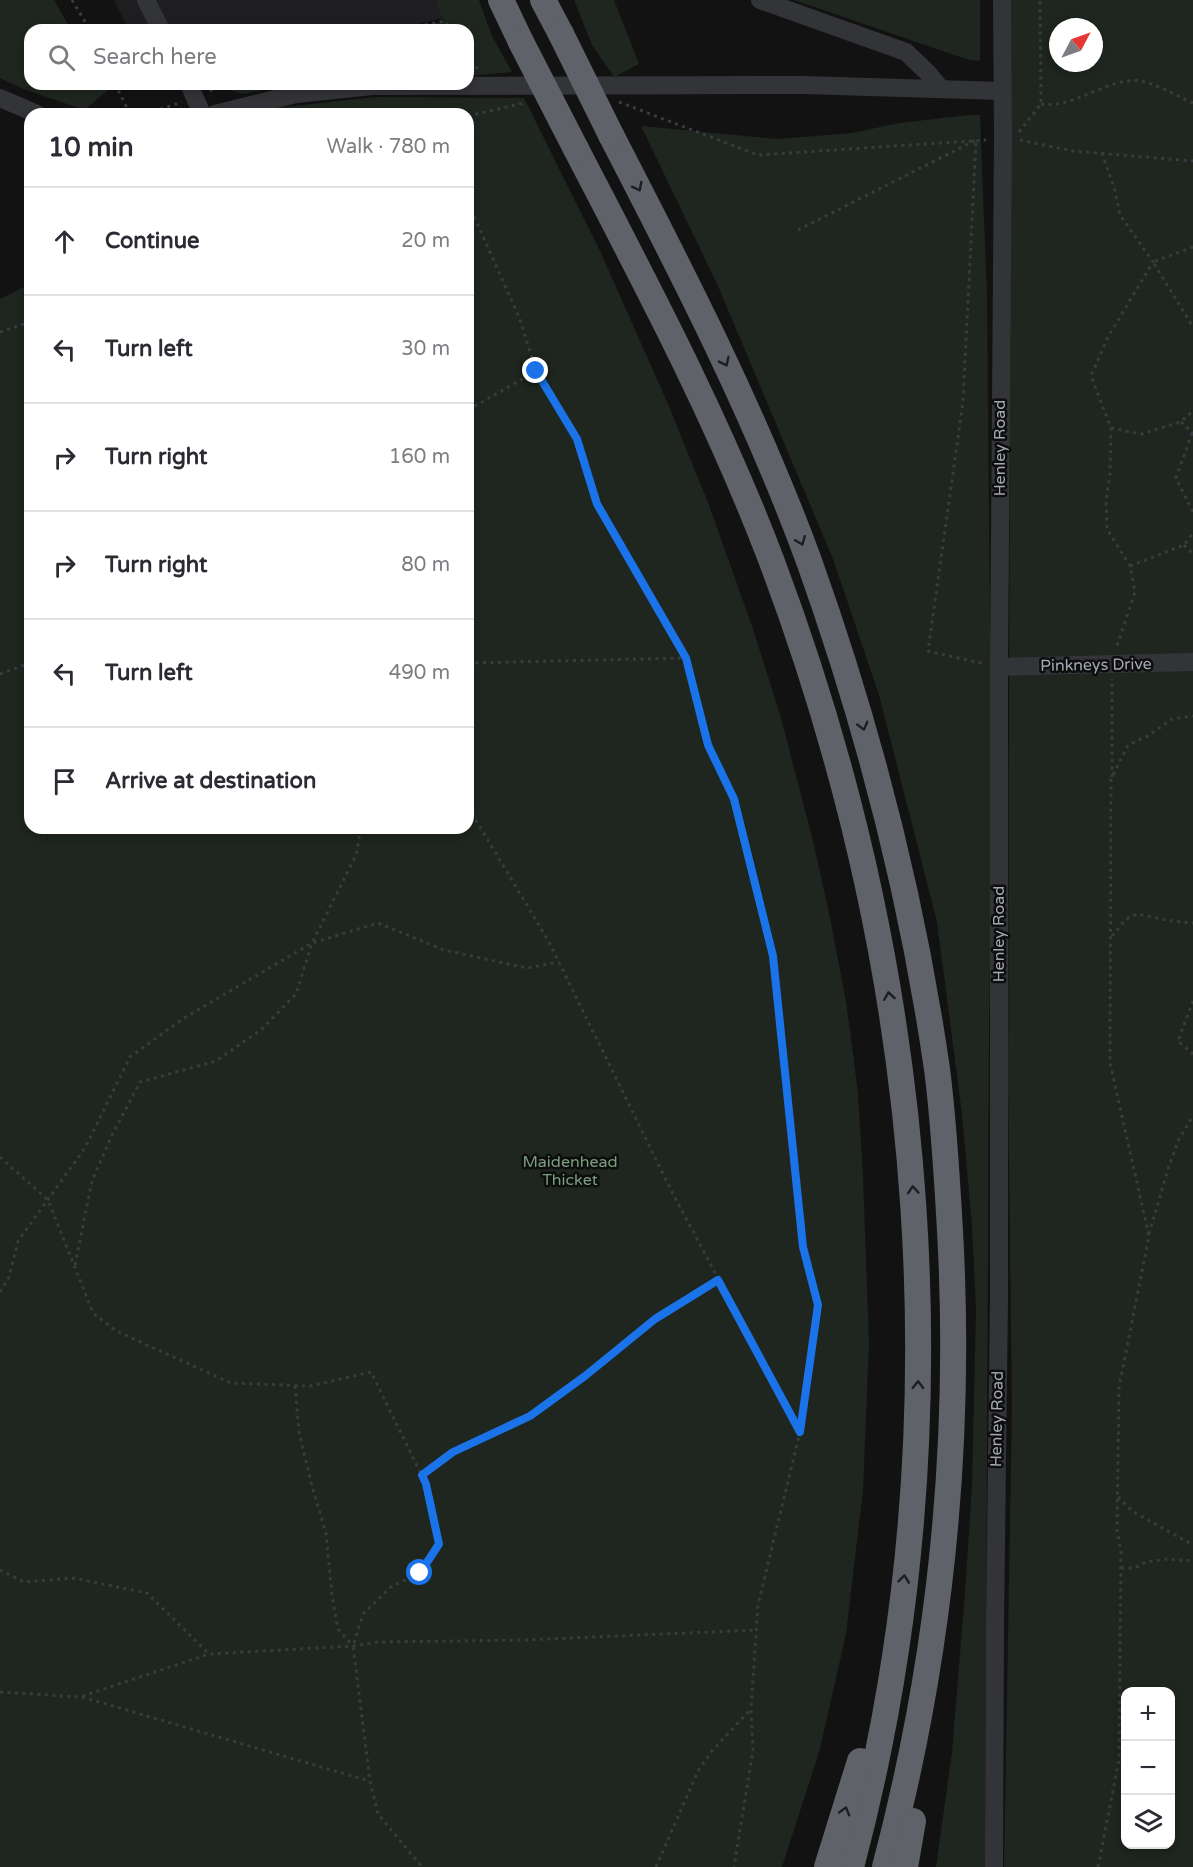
<!DOCTYPE html>
<html lang="en">
<head>
<meta charset="utf-8">
<style>
  body { margin:0; font-family:"Varela Round",sans-serif; background:#f7f7f7; color:#2b2b33 }
  .controls { position:absolute; right:18px; bottom:18px; display:grid; overflow:hidden; border-radius:12px; box-shadow:0 3px 9px #0003 }
  .controls button { width:54px; height:54px; display:grid; place-items:center; padding:0; border:0; border-bottom:2px solid #e1e1e2; background:#fff; color:#2b2b33; font:30px sans-serif }
  .compass { position:absolute; left:1049px; top:18px; width:54px; height:54px; border-radius:50%; background:#fff; box-shadow:0 3px 9px #0003; rotate:49deg }
  .stop { position:absolute; width:18px; height:18px; margin:-14px; border:4px solid #1a73e8; border-radius:50%; background:#fff }
  .stop.end { background:#1a73e8; border-color:#fff; box-shadow:0 2px 6px #0008 }
  .list { margin:0; padding:0; list-style:none }
  h2 { display:flex; justify-content:space-between; align-items:center; height:78px; margin:0; padding:0 24px; font-size:26px }
  h2 small { font-size:20px; font-weight:400; color:#7c7c81 }
  .list li { display:grid; grid-template-columns:39px 1fr auto; gap:18px; align-items:center; box-sizing:border-box; height:108px; padding:0 24px; border-top:2px solid #e1e1e2 }
  .list b { display:block; font-size:22px; white-space:nowrap }
  .list em { font-size:20px; font-style:normal; color:#7c7c81 }
  .icon { flex:none; width:33px; height:33px; fill:none; stroke:currentColor; stroke-width:2; stroke-linecap:round; stroke-linejoin:round }
  .map { position:relative; flex:none; width:1193px; height:1867px; overflow:hidden }
  .search { position:absolute; background:#fff; box-shadow:0 3px 9px #0003; left:24px; top:24px; width:450px; height:66px; display:flex; align-items:center; gap:15px; box-sizing:border-box; padding:0 21px; border-radius:18px; color:#7c7c81; font-size:22px }
  .panel { position:absolute; background:#fff; box-shadow:0 3px 9px #0003; left:24px; top:108px; width:450px; height:726px; border-radius:18px }
  .map>svg:first-child { display:block }
  .built { fill:#1e1e20 }
  .green { fill:#1e261f; fill-rule:evenodd }
  .lines { fill:none; stroke-linecap:round; stroke-linejoin:round }
  .path { stroke:#393b3f; stroke-width:3; stroke-dasharray:3 4.5; stroke-linecap:butt }
  .minor { stroke:#333438; stroke-width:18 }
  .highway { stroke:#5f6269; stroke-width:26 }
  .highway-bridge { stroke:#5f6269; stroke-width:26 }
  .oneway { stroke:#1d1e20 }
  .route { stroke:#1a73e8; stroke-width:8 }
  .labels { text-anchor:middle; dominant-baseline:central; stroke-width:5; stroke-linejoin:round; paint-order:stroke }
  .street-label { font-size:16px; fill:#a3a8b4; stroke:#0d0d0e }
  .park-label { font-size:16px; fill:#7a9f7d; stroke:#0d0d0e }
</style>
</head>
<body>
<div class="map">
<svg width="1193" height="1867" viewBox="0 0 1193 1867">
  <rect width="100%" height="100%" fill="#121213"/>
  <!-- built -->
  <path class="built" d="M114,0H435L444,18L394,30H129Z"/>
  <!-- green -->
  <g class="green">
    <path d="M0,0H54L71,30H30V84H103L107,91L84,110L21,88L0,78Z"/>
    <path d="M435,0H479L492,36L512,72L468,76V30H411L444,21Z"/>
    <path d="M574,0H614L639,64L614,77L592,45Z"/>
    <path d="M794,0H980V61L969,60Z"/>
    <path d="M1011,0H1193V1867H1004L1012,1407L1008,1083ZM1058,27H1094V63H1058ZM1126,1692H1170V1844H1126Z"/>
    <path d="M230,84H295L242,94L228,89L227,85Z"/>
    <path d="M376,97L524,98L600,251L668,404L709,505L753,629L781,718L813,841L829,913L846,1001L858,1093L863,1176L869,1343L863,1490L846,1634L820,1749L782,1867H0V299L30,284V828H468V114H243L257,110Z"/>
    <path d="M969,115H980L987,297L992,840L989,1028L985,1867H936L952,1752L965,1593L972,1485L976,1310L972,1226L962,1114L937,922L879,695L833,559L718,286L641,126L778,139L852,133L899,123Z"/>
  </g>
  <g class="lines">
    <!-- path -->
    <g class="path">
      <path d="M72,0L90,30"/>
      <path d="M403,30L444,21L452,30"/>
      <path d="M468,65L481,69"/>
      <path d="M115,84L130,114"/>
      <path d="M210,91L225,84"/>
      <path d="M619,102L758,155L986,140"/>
      <path d="M1041,104C1075,109 1109,76 1141,81C1154,83 1180,97 1193,103"/>
      <path d="M146,114L182,102"/>
      <path d="M468,116L524,103"/>
      <path d="M1019,132L1041,104L1040,0"/>
      <path d="M1020,140L1073,151L1193,161"/>
      <path d="M1102,153L1115,191L1120,215L1153,262L1108,337L1091,376L1111,428L1110,474L1106,501L1107,529L1130,566L1135,592L1116,649"/>
      <path d="M468,203L519,317L536,371L577,439L597,504L686,658L708,745L734,799L773,956L803,1247L818,1305L800,1432L758,1605L751,1709L753,1750L734,1867"/>
      <path d="M798,230L976,140L963,402L928,651L985,664"/>
      <path d="M1193,247L1153,262L1193,327"/>
      <path d="M0,332L30,322"/>
      <path d="M468,410L536,371"/>
      <path d="M1181,422L1193,433"/>
      <path d="M1111,428L1141,434L1180,422L1193,411"/>
      <path d="M1192,433L1176,478L1193,512"/>
      <path d="M1184,545L1193,554"/>
      <path d="M1130,566L1184,545L1193,533"/>
      <path d="M468,663L685,658"/>
      <path d="M0,674L30,663"/>
      <path d="M1112,777V679"/>
      <path d="M468,807L549,942L672,1192L799,1430"/>
      <path d="M1112,936L1126,919L1137,914L1172,921L1193,923"/>
      <path d="M1193,1001L1178,1041L1193,1054"/>
      <path d="M0,1157L48,1200L93,1313L116,1331L231,1383L310,1386L371,1372L426,1484L439,1544L420,1573L392,1586L363,1614L353,1646L370,1781L378,1814L422,1867"/>
      <path d="M1149,1234L1168,1169L1179,1139L1193,1116"/>
      <path d="M75,1265L92,1181L112,1135L140,1082L216,1061L262,1029L296,994L312,943L356,855L361,828"/>
      <path d="M0,1292L9,1277L18,1241L85,1148L130,1057L184,1018L312,943L378,923L444,950L527,968L559,962"/>
      <path d="M295,1386L299,1432L312,1486L326,1533L332,1596L338,1629L353,1646"/>
      <path d="M422,1475L453,1452L529,1416L585,1376L655,1319L718,1280"/>
      <path d="M1118,1497L1132,1511L1193,1545"/>
      <path d="M1121,1568H1135L1146,1562L1167,1559L1193,1561"/>
      <path d="M0,1570L24,1582L74,1578L147,1593L209,1654"/>
      <path d="M0,1692L80,1697L209,1654L353,1646L378,1642L525,1640L757,1630"/>
      <path d="M82,1697L369,1781"/>
      <path d="M656,1867L698,1771L712,1751L751,1709"/>
      <path d="M1098,1867L1119,1760L1121,1552L1117,1530L1119,1387L1149,1236L1110,1063L1111,779L1128,745L1148,736L1172,719L1193,716"/>
    </g>
    <!-- minor -->
    <g class="minor">
      <path d="M146,0L161,30"/>
      <path d="M760,0L906,52L928,73L941,89"/>
      <path d="M189,84L202,114"/>
      <path d="M0,98L37,114"/>
      <path d="M215,114L296,94L372,86L804,85L1002,91"/>
      <path d="M999,667L1193,662"/>
      <path d="M994,1867L995,1624L999,1299V667L1003,139L1002,0"/>
    </g>
    <!-- highway -->
    <g class="highway">
      <path d="M501,0L521,42"/>
      <path d="M543,0L561,34"/>
      <path d="M611,135C683,274 755,414 809,561C868,726 912,896 937,1069C944,1123 947,1177 950,1231C962,1446 940,1659 885,1867"/>
      <path d="M576,149C646,284 718,419 772,562C929,979 966,1435 851,1867"/>
      <path d="M827,1867L860,1761"/>
      <path d="M905,1867L913,1821"/>
    </g>
    <!-- highway-bridge -->
    <g class="highway-bridge">
      <path d="M561,34L611,135"/>
      <path d="M521,42L576,149"/>
    </g>
  </g>
  <!-- one-way arrows -->
  <defs><path id="oneway-chevron" d="M-2-3.5L2.5 0L-2 3.5" fill="none" stroke-width="1.6" stroke-linecap="round" stroke-linejoin="round" transform="scale(1.5)"/></defs>
  <g class="oneway">
    <use href="#oneway-chevron" transform="translate(638 187) rotate(63)"/>
    <use href="#oneway-chevron" transform="translate(725 362) rotate(64)"/>
    <use href="#oneway-chevron" transform="translate(801 541) rotate(68)"/>
    <use href="#oneway-chevron" transform="translate(863 726) rotate(75)"/>
    <use href="#oneway-chevron" transform="translate(889 996) rotate(-99)"/>
    <use href="#oneway-chevron" transform="translate(913 1190) rotate(-94)"/>
    <use href="#oneway-chevron" transform="translate(918 1385) rotate(-89)"/>
    <use href="#oneway-chevron" transform="translate(904 1579) rotate(-83)"/>
    <use href="#oneway-chevron" transform="translate(845 1811) rotate(-74)"/>
  </g>
  <g class="lines">
    <!-- route -->
    <path class="route" d="M420,1573L439,1544L426,1484L422,1475L453,1452L530,1416L585,1376L655,1319L718,1280L800,1432L818,1305L803,1247L773,956L734,799L708,745L686,658L597,504L577,439L536,371"/>
  </g>
  <g class="labels">
    <!-- street labels -->
    <g class="street-label">
      <text transform="translate(1000 448) rotate(-90)">Henley Road</text>
      <text transform="translate(1096 665) rotate(-1)">Pinkneys Drive</text>
      <text transform="translate(999 934) rotate(-90)">Henley Road</text>
      <text transform="translate(997 1419) rotate(-89)">Henley Road</text>
    </g>
    <!-- park labels -->
    <g class="park-label">
      <text x="570" y="1162">Maidenhead<tspan x="570" dy="18">Thicket</tspan></text>
    </g>
  </g>
</svg>
<div class="controls">
<button>+</button>
<button>−</button>
<button><svg class="icon" aria-label="layers" viewBox="0 0 24 24"><path d="M12 4l9 5-9 5-9-5zM3 14l9 5 9-5"/></svg></button>
</div>
<svg class="compass" viewBox="-18 -18 36 36"><path d="M0-13l5 13h-10z" fill="#e53935"/><path d="M0 13l5-13h-10z" fill="#7c7c81"/></svg>
<div class="stop" style="left:420px;top:1573px"></div>
<div class="stop end" style="left:536px;top:371px"></div>
<div class="search"><svg class="icon" aria-label="search" viewBox="0 0 24 24"><circle cx="10" cy="10" r="6"/><path d="M15 15l6 6"/></svg>Search here</div>
<section class="panel">
<h2>10 min<small>Walk · 780 m</small></h2>
<ul class="list">
<li><svg class="icon" aria-label="ahead" viewBox="0 0 24 24"><path d="M12 20V5M6 11l6-6 6 6"/></svg><div><b>Continue</b></div><em>20 m</em></li>
<li><svg class="icon" aria-label="left" viewBox="0 0 24 24"><path d="M17 20v-9H6M10 6l-5 5 5 5"/></svg><div><b>Turn left</b></div><em>30 m</em></li>
<li><svg class="icon" aria-label="right" viewBox="0 0 24 24"><path d="M7 20v-9h11M14 6l5 5-5 5"/></svg><div><b>Turn right</b></div><em>160 m</em></li>
<li><svg class="icon" aria-label="right" viewBox="0 0 24 24"><path d="M7 20v-9h11M14 6l5 5-5 5"/></svg><div><b>Turn right</b></div><em>80 m</em></li>
<li><svg class="icon" aria-label="left" viewBox="0 0 24 24"><path d="M17 20v-9H6M10 6l-5 5 5 5"/></svg><div><b>Turn left</b></div><em>490 m</em></li>
<li><svg class="icon" aria-label="arrive" viewBox="0 0 24 24"><path d="M6 21V4h12l-3 4 3 4H6"/></svg><div><b>Arrive at destination</b></div></li>
</ul>
</section>
</div>
</body>
</html>
